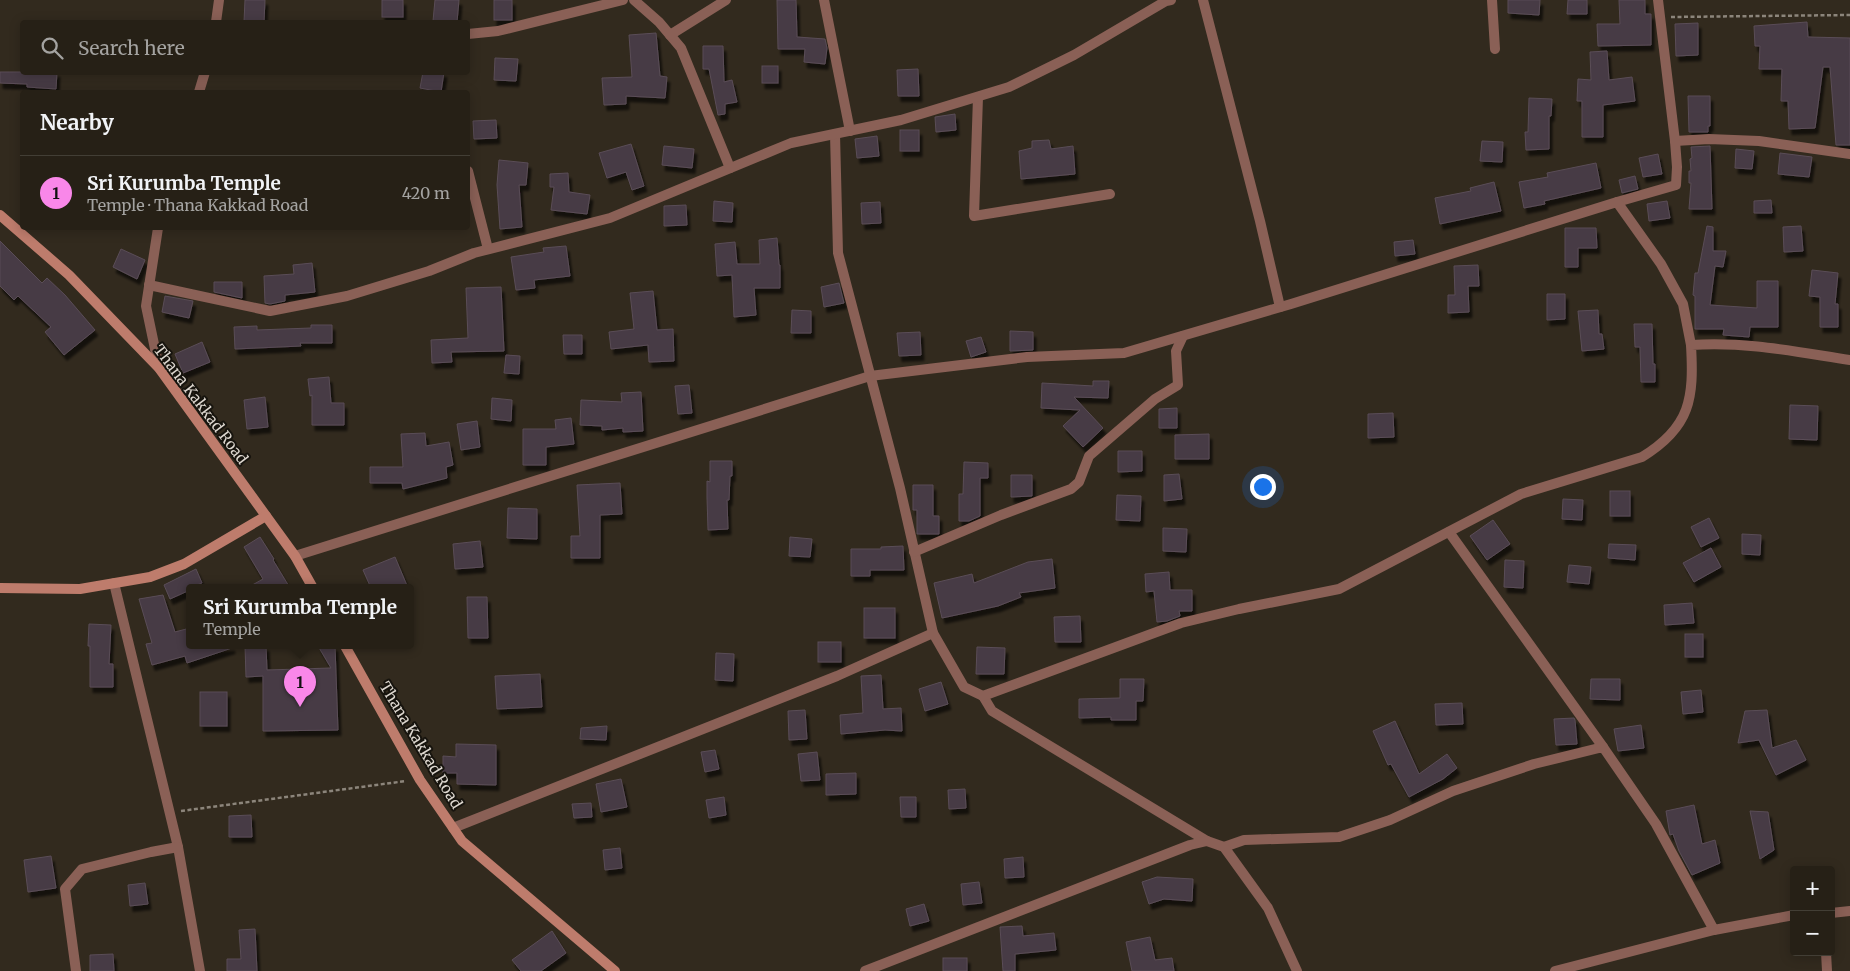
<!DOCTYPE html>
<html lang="en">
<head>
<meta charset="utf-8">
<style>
  body { margin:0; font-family:Merriweather,serif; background:#322d23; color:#f1f3f6 }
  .controls { position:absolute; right:15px; bottom:15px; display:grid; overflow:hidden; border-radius:5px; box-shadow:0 2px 12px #0003 }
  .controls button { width:45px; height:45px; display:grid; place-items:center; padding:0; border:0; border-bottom:1px solid #423e35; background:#262016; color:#f1f3f6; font:25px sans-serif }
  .you { position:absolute; left:1262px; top:486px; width:18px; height:18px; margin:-12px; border:4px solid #fff; border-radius:50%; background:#1a73e8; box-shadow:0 0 0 8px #1a73e833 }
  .badge { display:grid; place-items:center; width:32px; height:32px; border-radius:50%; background:#f987e9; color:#111; font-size:16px; font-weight:700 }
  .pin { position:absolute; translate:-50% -41px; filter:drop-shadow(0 1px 2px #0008) }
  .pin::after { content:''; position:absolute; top:26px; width:18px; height:15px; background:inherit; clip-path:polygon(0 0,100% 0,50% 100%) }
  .popup { position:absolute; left:186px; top:584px; width:228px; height:65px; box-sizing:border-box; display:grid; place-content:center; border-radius:5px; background:#262016; filter:drop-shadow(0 1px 4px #0005); font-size:16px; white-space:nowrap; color:#a4a3a1 }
  .popup b { font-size:19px; color:#f1f3f6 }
  .popup::after { content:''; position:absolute; left:50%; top:100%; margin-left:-10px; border:10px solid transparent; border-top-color:#262016 }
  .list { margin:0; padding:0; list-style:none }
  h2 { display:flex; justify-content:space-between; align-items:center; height:65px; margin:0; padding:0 20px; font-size:21px }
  h2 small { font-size:16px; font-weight:400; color:#a4a3a1 }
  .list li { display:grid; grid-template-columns:32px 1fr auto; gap:15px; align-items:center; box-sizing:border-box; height:75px; padding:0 20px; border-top:1px solid #423e35 }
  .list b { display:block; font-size:19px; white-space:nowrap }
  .list p { margin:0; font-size:16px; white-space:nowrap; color:#a4a3a1 }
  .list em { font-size:16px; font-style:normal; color:#a4a3a1 }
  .icon { flex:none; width:28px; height:28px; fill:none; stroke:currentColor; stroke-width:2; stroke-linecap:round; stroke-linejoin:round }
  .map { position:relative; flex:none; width:1850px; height:971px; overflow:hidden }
  .search { position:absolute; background:#262016; box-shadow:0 2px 12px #0003; left:20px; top:20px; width:450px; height:55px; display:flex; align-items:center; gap:12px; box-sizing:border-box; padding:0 18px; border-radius:5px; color:#a4a3a1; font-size:19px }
  .panel { position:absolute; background:#262016; box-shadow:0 2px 12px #0003; left:20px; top:90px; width:450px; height:140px; border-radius:5px }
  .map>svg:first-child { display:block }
  .building { fill:#473a44; stroke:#5a4d57; filter:url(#shadow) }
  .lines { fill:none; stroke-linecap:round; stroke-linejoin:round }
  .path { stroke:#8c857b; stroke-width:2.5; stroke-dasharray:4 2.5; stroke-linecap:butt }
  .minor { stroke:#8a6056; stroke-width:10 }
  .secondary { stroke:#be7c6c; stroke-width:10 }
  .labels { text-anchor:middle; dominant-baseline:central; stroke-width:4; stroke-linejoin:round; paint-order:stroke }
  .street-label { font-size:15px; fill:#ddd7cf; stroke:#17140e }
</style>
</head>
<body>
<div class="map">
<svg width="1850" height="971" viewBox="0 0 1850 971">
  <defs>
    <filter id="shadow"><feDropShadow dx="3" dy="5.5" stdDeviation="1" flood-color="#0009"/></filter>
  </defs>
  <rect width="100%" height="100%" fill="#322a1e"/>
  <!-- building -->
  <g class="building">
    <path d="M245,0H265L264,22H244Z"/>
    <rect x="382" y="0" width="21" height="17"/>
    <path d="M435,0H459L457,22L433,21Z"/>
    <rect x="494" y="0" width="18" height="20"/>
    <path d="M777,0H796L797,37L825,39L827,48L825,64L804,62L805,49H778Z"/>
    <path d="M1508,0H1540L1539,15L1508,13Z"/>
    <path d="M1568,0H1587V14H1567Z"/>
    <path d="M1619,0H1645V14H1651V45L1598,46L1597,24H1620Z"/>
    <path d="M1807,22L1808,37L1850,38V145H1836L1830,67H1823L1815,128L1789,129L1788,101H1781L1782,69H1759L1760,46H1755L1754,26Z"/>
    <path d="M1698,23V55L1676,56L1675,24Z"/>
    <path d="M656,33L660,76L667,77L665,98L626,96V104L604,105L602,78L632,77L629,35Z"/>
    <path d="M703,46H723L724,82L732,80L737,102L725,104V114L718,115L709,69H703Z"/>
    <path d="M1607,51L1609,80L1632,77L1635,101L1603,105V137H1582V101H1577L1578,79L1591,80L1590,52Z"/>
    <path d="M495,58L518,59L516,81L494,80Z"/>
    <rect x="762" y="66" width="16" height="17"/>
    <path d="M918,69L919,96H898L897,70Z"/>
    <path d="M0,72H57L56,89L27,87V84L0,83Z"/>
    <path d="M423,72H444L441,92L420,88Z"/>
    <path d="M1688,96H1710V126H1708V132H1689Z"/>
    <path d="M1529,98L1552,99L1551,116H1549V149L1526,150L1525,132H1528Z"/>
    <path d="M955,114L956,130L936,132L935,117Z"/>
    <path d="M496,120L497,138L474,139L473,121Z"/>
    <rect x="900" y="130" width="19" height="21"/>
    <path d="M877,136L879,156L857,158L855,139Z"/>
    <path d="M1049,140L1051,149L1073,146L1075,174L1021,179L1019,151L1032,148V141Z"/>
    <path d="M1482,141L1503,142L1502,162L1480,161Z"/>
    <path d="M631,144L644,186L632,190L626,172L607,178L599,153Z"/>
    <path d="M664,146L694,149L692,168L662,165Z"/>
    <path d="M1710,146L1712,209H1689L1691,183H1689V171H1691L1690,159L1692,158L1691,147Z"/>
    <path d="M1736,149L1754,151L1752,169L1735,168Z"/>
    <path d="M1780,153L1812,157L1809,177L1778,174Z"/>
    <path d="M1658,154L1662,174L1643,177L1639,158Z"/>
    <path d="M499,160L528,163L526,185H519L522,227L500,229L497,185Z"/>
    <path d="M1596,163L1601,188L1544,201L1545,204L1524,208L1519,182L1548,177L1547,173Z"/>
    <path d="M568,173L569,192L590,195L587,214L551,210L554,187H550V174Z"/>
    <path d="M1635,176L1638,189L1622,193L1619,180Z"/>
    <path d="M1494,182L1501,211L1440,224L1435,198L1471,191L1470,188Z"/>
    <path d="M1771,200L1772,213H1754V201Z"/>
    <path d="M714,201L733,203L732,222L713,221Z"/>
    <path d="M1667,201L1670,218L1649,221L1647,204Z"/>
    <path d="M880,202L881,223L862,224L861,203Z"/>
    <path d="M686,205L687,225L664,226V206Z"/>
    <path d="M1707,226L1713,227V251H1726L1723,267L1715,266L1710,305L1757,308V281H1778V327H1750L1749,337L1723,335L1724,329H1695V296L1693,295L1695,273H1698Z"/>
    <path d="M1801,226L1803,251L1784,252L1783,227Z"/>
    <path d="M1565,228H1596L1597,248H1578V267H1565Z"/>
    <path d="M777,238L779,265H780V288H754L756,315L734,317L732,275L717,276L715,244L735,242L737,264H760L759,240Z"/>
    <path d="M1413,240L1415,254L1395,256L1394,242Z"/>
    <path d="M0,241L42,283L47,278L65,295L95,330L64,355L45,332L51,327L18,296L14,300L0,286Z"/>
    <path d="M566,246L570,276L534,280L535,288L516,290L511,257L544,252L543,248Z"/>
    <path d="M121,249L145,260L137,279L113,267Z"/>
    <path d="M312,263L315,292L285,295V301L270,304L265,303L264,276L294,274L293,265Z"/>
    <path d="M1478,265L1479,286H1468L1469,312L1448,313V295H1455L1454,266Z"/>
    <path d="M1812,270L1838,273L1835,304H1838V327H1820V297L1809,296Z"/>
    <path d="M214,282H242V298L214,292Z"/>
    <path d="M839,283L844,303L824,307L821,287Z"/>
    <path d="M501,287L504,351L451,352L452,362L432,363L431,340L468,338L466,288Z"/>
    <path d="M653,291L657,330L673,329L674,361L649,362L648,345L611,349L609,332L634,329L630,293Z"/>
    <path d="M1547,294H1565V319L1547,320Z"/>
    <path d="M165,296L193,301L189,318L162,312Z"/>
    <path d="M792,310L811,311V333H791Z"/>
    <path d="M1598,310L1599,334H1602L1604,349L1582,351L1578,311Z"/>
    <path d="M1634,324H1652L1653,364H1655V382H1641L1640,347H1635Z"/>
    <path d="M311,325H332V343H300L301,346L235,349L234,327L257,326V330L311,328Z"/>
    <path d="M1010,331L1033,332V350L1010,351Z"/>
    <path d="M920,332L921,355L899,356L897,333Z"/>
    <path d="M563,335H582V354H564Z"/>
    <path d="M981,337L986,352L971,357L966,341Z"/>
    <path d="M202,342L210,362L183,373L175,354Z"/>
    <path d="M506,355L520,356L519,374L504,373Z"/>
    <path d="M329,377L331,403H344V425H312V395L310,396L308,379Z"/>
    <path d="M1093,381H1109L1108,398L1074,397L1103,428L1083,447L1063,426L1080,410L1041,408L1042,383L1093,386Z"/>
    <path d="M689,385L692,413L678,414L675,386Z"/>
    <path d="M641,392L643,431L623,432V428L602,430V426L580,425L581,400L622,402L621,393Z"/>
    <path d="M265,397L268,427L247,429L244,400Z"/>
    <path d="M492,398L512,400L511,421L491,419Z"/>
    <path d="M1790,405L1818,406L1817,440L1789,439Z"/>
    <path d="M1177,408V428H1159V409Z"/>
    <path d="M1393,413L1394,437L1368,438V414Z"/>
    <path d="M571,418L574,444L546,447V465H523V429H556L555,420Z"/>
    <path d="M477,421L480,447L461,450L457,424Z"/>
    <path d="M425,433L426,446L449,442L453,465L446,467L447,478L403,489L402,483H370V467H403L401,434Z"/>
    <path d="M1209,434V459H1175V435Z"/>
    <path d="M1118,451H1142V471L1118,472Z"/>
    <path d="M710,461H732V476H730L729,500H727L728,529L708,530L707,497V481L710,482Z"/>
    <path d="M964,462L988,463V478H980V516L969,521H959V494H963Z"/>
    <path d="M1179,474L1182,499L1164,501V475Z"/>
    <path d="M1011,475H1032V496L1011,497Z"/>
    <path d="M620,483L622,514L600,515V558H571V536H580L577,485Z"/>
    <path d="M913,485H933V516H939V534H917V510H913Z"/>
    <rect x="1610" y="491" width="20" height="25"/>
    <path d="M1117,495L1141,496L1140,521L1116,520Z"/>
    <path d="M1563,499L1583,500L1582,520L1562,519Z"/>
    <path d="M508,508L537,509V539L507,538Z"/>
    <path d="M1709,518L1719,538L1701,547L1691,527Z"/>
    <path d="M1493,520L1510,544L1487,560L1470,536Z"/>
    <path d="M1163,528L1187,529L1186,552L1163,551Z"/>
    <path d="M1742,534L1761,535L1760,555L1742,554Z"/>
    <path d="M260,537L274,559L273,560L290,588H247L263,579L244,547Z"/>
    <path d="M790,537L812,539L810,557L789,556Z"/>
    <path d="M480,541L483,567L455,569L453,544Z"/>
    <path d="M1609,544L1636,545L1635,560L1608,558Z"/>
    <path d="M903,546L904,570H870V576H851V549H881V547Z"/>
    <path d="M1711,548L1721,567L1694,582L1683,563Z"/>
    <path d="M395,557L408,588H371L363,570Z"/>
    <path d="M1052,559L1055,588L1019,593L1021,597L998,606L942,618L934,583L972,574L974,583L1028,562Z"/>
    <path d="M1505,560L1524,561L1523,588L1504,587Z"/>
    <path d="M1569,565L1591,567L1589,584L1567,582Z"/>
    <path d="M196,569L202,583L189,588L190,590L170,599L164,585Z"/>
    <path d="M1169,572L1170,590H1192V611H1179L1180,616L1167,621L1157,622L1154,591L1146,592L1145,574Z"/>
    <path d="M163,595L175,632L190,628V646H232V648L187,663L185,656L152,665L146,644L152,643L139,599Z"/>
    <path d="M467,597H487L488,638H468Z"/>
    <path d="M1692,603L1694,623L1665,625L1664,605Z"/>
    <rect x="864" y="608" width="31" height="30"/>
    <path d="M1080,616L1081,642H1055L1054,617Z"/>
    <path d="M89,624L111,625L109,664H113V687H90V646H88Z"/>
    <rect x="1685" y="634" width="18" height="23"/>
    <rect x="818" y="642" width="23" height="20"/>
    <path d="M245,646H266L267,670L331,668L318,646H335L338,730L263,731V676L246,677Z"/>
    <path d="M977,647L1005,648L1004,674H976Z"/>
    <path d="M716,653L734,654L733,681L715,680Z"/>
    <path d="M540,674L542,707L497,709L495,676Z"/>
    <path d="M881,675L883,709L901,708L902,731L885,730L841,734L840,715L863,713L861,676Z"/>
    <path d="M1120,679H1144L1143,701H1136V720H1111V717L1079,718V699L1120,698Z"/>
    <path d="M1591,679H1620V700L1590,699Z"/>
    <path d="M941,682L948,704L925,711L919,689Z"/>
    <path d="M1701,690L1703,712L1683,714L1681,692Z"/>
    <rect x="200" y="692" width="27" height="34"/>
    <path d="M1462,703L1463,724L1436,725L1435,704Z"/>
    <path d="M805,710L807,739L789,740L788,711Z"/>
    <path d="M1767,710L1772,748L1796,740L1806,760L1776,775L1759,740L1738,743L1745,711Z"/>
    <path d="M1574,718L1575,720L1577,744L1556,745L1554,719Z"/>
    <path d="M1395,721L1419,774L1447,754L1457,768L1443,779L1409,797L1391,764L1388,765L1373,731Z"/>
    <path d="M1641,725L1644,748L1618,751L1614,729Z"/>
    <path d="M607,726L606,740L580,739L581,728Z"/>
    <path d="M456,744L496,745V785L457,784V773H443V756L456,757Z"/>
    <path d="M715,750L719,769L705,772L701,752Z"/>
    <path d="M817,752L820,780L801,781L798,754Z"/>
    <path d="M856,773V794L826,795V774Z"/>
    <path d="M621,779L627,807L601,812L596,784Z"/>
    <path d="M965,789L966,808L949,809L948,790Z"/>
    <path d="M724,797L726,815L709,818L706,800Z"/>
    <path d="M900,797H916V817H901Z"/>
    <path d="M591,803L592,817L574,818L572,804Z"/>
    <path d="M1694,805L1702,844L1715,840L1720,863L1692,875L1679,851L1673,834L1670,835L1666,811Z"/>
    <path d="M1750,811L1768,812L1774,850L1760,859Z"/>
    <path d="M251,815L252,837H229V816Z"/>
    <path d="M620,848L622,868L605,870L603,850Z"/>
    <path d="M51,856L56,888L28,892L24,860Z"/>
    <path d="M1023,857L1024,877L1005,878L1004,859Z"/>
    <path d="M1157,877L1193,879L1192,901L1164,899L1149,904L1142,882Z"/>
    <path d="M979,882L982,903L963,905L961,884Z"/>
    <path d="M145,883L148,904L130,906L128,885Z"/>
    <path d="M924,904L929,921L910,926L906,909Z"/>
    <path d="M1022,926L1023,936L1054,933L1056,950L1015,954V971H1003L1000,927Z"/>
    <path d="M255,929L257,971H227V959H241L239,930Z"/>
    <path d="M552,931L566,953L541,971H521L512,960Z"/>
    <path d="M1150,937L1155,960L1172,958L1174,971H1132L1126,942Z"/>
    <path d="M113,954L114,971H90V955Z"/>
    <rect x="943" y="958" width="24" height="13"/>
  </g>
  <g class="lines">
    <!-- path -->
    <g class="path">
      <path d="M1671,17L1850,15"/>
      <path d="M181,811L406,781"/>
    </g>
    <!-- minor -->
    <g class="minor">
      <path d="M634,0L659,22L681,48L730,168"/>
      <path d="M824,0L850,131"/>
      <path d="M1203,0L1260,221L1280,307"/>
      <path d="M1492,0L1495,49"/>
      <path d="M216,22L219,0"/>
      <path d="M468,34L498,31L623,0"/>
      <path d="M670,35L726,0"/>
      <path d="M199,92L205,72"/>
      <path d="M978,97L974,216L1110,194"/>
      <path d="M835,134L838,253L900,488L933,633"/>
      <path d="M1675,141L1709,139L1759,141L1850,154"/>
      <path d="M468,171L488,249"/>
      <path d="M1617,202L1676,185L1677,167L1675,141L1658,0"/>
      <path d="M158,228L146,306L159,368"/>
      <path d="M149,285L270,311L347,296L429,271L474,253L610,218L791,143L901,120L1009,87L1074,55L1166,1L1171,0"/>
      <path d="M1449,532L1603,747"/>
      <path d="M914,552L1001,515L1071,489L1079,482L1089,456L1155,399L1178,385L1176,351L1183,336"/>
      <path d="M295,556L870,376L1027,357L1124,353L1291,304L1617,202L1661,264L1683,304L1691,345"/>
      <path d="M114,583L178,847L200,971"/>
      <path d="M983,696L992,711L1207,841"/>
      <path d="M453,828L837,676L933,633L964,687L983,696L1181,623L1239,609L1339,589L1521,494L1642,457C1691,427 1694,398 1691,345C1745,341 1797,352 1850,360"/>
      <path d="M1224,847L1244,840L1339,837L1390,820L1453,791L1534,764L1603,747L1656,824L1714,930L1794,915"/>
      <path d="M1831,913L1850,911"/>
      <path d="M1826,952L1827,971"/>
      <path d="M76,971L65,889L82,869L151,852L178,847"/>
      <path d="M865,971L1190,845L1207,841L1224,847L1268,908L1297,971"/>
      <path d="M1555,971L1714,930"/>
    </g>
    <!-- secondary -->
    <g class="secondary">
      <path d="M0,215L69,275L159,368L295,556L313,588"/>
      <path d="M0,588L80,589L150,577L184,564L266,516"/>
      <path d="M345,646L420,780L462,841L615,971"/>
    </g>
  </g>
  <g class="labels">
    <!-- street labels -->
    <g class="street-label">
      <text transform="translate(201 404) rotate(53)">Thana Kakkad Road</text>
      <text transform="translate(421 745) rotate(59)">Thana Kakkad Road</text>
    </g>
  </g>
</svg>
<div class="controls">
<button>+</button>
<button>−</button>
</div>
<div class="you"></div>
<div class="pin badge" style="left:300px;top:707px">1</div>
<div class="popup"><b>Sri Kurumba Temple</b>Temple</div>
<div class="search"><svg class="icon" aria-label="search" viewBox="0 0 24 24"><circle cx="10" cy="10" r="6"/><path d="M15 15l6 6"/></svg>Search here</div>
<section class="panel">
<h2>Nearby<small></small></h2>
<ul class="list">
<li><span class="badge">1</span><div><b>Sri Kurumba Temple</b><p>Temple · Thana Kakkad Road</p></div><em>420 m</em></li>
</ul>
</section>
</div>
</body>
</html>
